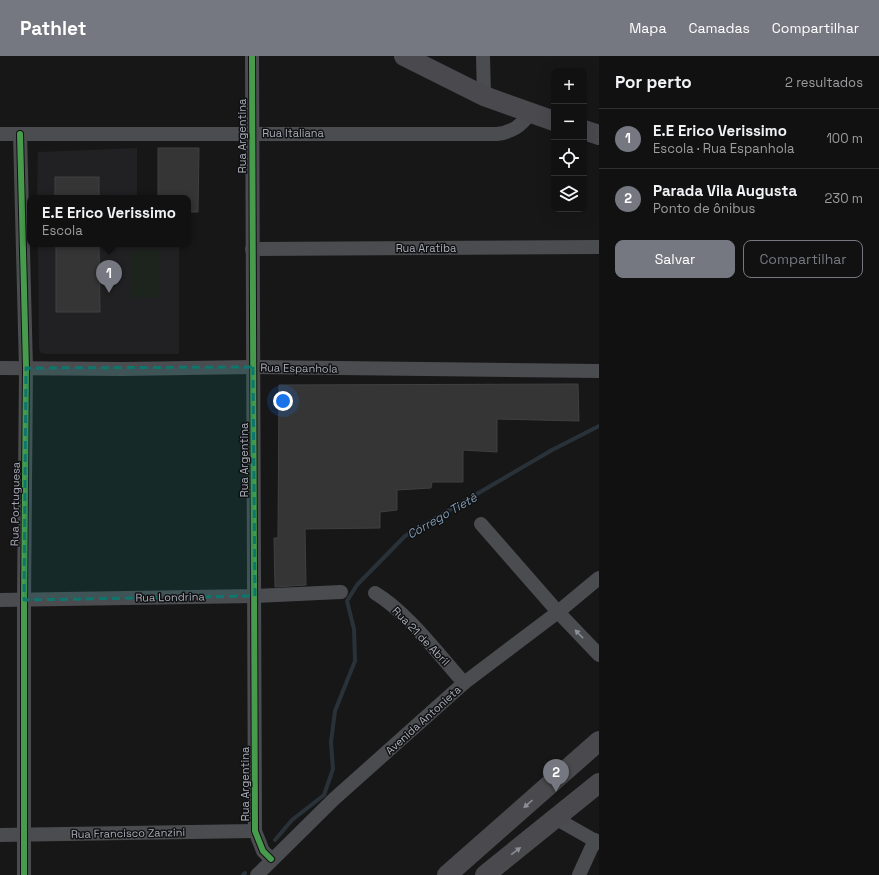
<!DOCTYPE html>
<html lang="pt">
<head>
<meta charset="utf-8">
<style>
  body { margin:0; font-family:"Space Grotesk",sans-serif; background:#1e1f1f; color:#f1f3f6 }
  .controls { position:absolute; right:12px; top:12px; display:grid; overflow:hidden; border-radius:8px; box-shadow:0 4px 16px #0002 }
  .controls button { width:36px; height:36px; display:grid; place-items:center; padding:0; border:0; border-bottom:1px solid #303131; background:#111; color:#f1f3f6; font:20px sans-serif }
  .you { position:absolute; left:283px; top:345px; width:14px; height:14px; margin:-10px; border:3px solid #fff; border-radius:50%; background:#1a73e8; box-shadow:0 0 0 6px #1a73e833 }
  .badge { display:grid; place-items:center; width:26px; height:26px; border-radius:50%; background:#757880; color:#fff; font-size:13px; font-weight:700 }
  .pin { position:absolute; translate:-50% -33px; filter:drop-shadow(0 1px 2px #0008) }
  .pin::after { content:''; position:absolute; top:21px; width:14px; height:12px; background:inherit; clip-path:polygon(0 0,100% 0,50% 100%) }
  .popup { position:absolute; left:27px; top:139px; width:164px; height:52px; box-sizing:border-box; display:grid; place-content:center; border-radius:8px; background:#111; filter:drop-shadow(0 1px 3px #0005); font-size:13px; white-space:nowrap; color:#9c9d9f }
  .popup b { font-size:15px; color:#f1f3f6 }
  .popup::after { content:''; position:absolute; left:50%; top:100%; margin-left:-8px; border:8px solid transparent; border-top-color:#111 }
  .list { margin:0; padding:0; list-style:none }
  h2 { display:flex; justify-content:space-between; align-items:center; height:52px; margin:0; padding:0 16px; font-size:17px }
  h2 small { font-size:13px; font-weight:400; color:#9c9d9f }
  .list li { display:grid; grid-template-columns:26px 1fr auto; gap:12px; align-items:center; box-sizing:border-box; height:60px; padding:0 16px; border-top:1px solid #303131 }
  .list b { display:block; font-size:15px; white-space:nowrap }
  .list p { margin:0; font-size:13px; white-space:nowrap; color:#9c9d9f }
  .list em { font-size:13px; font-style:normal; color:#9c9d9f }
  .actions { display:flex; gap:8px; padding:12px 16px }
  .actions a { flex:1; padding:9px 0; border:1px solid #757880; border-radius:8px; text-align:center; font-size:14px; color:#757880 }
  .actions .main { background:#757880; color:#fff }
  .icon { flex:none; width:22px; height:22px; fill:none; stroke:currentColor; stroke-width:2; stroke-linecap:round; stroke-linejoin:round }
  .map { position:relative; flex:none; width:599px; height:819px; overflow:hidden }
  header { display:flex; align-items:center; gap:24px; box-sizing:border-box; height:56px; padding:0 20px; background:#757880; color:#fff }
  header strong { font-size:19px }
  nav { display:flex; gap:22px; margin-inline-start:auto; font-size:14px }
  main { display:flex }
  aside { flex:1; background:#111 }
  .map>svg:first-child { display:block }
  .built { fill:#212123 }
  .green { fill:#1d241e }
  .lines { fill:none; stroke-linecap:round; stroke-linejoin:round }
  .stream { stroke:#2a3239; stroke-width:4 }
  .building { fill:#353536; stroke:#3f4043 }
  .street { stroke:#4b4c50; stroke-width:14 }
  .secondary { stroke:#4a4a4e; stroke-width:20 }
  .cycleway-casing { stroke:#111113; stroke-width:8 }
  .cycleway { stroke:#469c4c; stroke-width:6 }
  .oneway { fill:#8c9099 }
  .oneway2 { fill:#8c8f98 }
  .marked { fill:#0f766e; fill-opacity:0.2; stroke:#0f766e; stroke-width:3; stroke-dasharray:8 5; stroke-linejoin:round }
  .labels { text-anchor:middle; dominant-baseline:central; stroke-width:3; stroke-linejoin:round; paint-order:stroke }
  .street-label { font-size:11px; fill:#a8adb8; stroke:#111113 }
  .water-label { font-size:12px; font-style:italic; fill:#7f9bb3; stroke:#111113 }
</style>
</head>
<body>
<header>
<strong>Pathlet</strong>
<nav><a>Mapa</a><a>Camadas</a><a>Compartilhar</a></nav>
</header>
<main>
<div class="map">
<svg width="599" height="819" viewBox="0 0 599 819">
  <rect width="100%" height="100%" fill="#171717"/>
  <!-- built -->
  <g class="built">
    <path d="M137,92V142H37L38,96Z"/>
    <path d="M38,188H179V298H45L41,297L39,293Z"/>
  </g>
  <!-- green -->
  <path class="green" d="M131,194H159V242L130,241Z"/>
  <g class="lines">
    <!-- stream -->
    <g class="stream">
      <path d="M275,784L292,764L324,739L333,713L331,686L335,655L355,605L354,573L347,545L357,529L405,480L552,394L599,370"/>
      <path d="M243,819L245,817"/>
    </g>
  </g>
  <!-- building -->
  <g class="building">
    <path d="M158,92H199L198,156H188V142H158Z"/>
    <rect x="55" y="121" width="44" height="21"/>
    <path d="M56,188H99L100,256H56Z"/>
    <path d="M578,328L579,365L497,363V396L463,394V426H432L431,432L397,434V454L380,456V472L305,473L306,529L275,531L274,482H278L279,329Z"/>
  </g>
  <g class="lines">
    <!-- street -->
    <g class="street">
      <path d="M252,0L255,775L263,795L271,803"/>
      <path d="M483,0L484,40"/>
      <path d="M0,78H497C513,76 520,70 530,58"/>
      <path d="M20,78L26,312L24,544V819"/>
      <path d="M252,193L599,191"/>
      <path d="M0,312L123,313L253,311L599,315"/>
      <path d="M481,468L558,556L599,599"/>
      <path d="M375,537C407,556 439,599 464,627"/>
      <path d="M0,544L255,540L341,536"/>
      <path d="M555,762L599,787"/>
      <path d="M0,779L255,775"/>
      <path d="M257,819L334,743L464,627L558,556L599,522"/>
      <path d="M579,819L595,784"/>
    </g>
    <!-- secondary -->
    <g class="secondary">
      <path d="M404,0L484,40L554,65"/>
      <path d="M584,74L599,79"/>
      <path d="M447,819L599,685"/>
      <path d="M485,819L599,727"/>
    </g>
    <defs>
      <g id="cycleway">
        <path d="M252,0L255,775L263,795L271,803"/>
        <path d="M20,78L26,312L24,544V819"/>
      </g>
    </defs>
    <!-- cycleway casing -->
    <use href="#cycleway" class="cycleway-casing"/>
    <!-- cycleway -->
    <use href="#cycleway" class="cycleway"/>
  </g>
  <!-- one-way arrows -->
  <defs><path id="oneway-solid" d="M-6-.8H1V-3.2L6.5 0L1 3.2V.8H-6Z"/></defs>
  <use class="oneway" href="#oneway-solid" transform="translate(579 578) rotate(-134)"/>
  <g class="oneway2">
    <use href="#oneway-solid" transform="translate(528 748) rotate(138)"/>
    <use href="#oneway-solid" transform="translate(516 795) rotate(-37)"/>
  </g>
  <!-- marked area -->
  <path class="marked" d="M253,311L255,540L24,544L26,312Z"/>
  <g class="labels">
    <!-- street labels -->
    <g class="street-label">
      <text x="293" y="77">Rua Italiana</text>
      <text transform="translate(242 80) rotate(-90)">Rua Argentina</text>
      <text x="426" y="192">Rua Aratiba</text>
      <text transform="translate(299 312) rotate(1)">Rua Espanhola</text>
      <text transform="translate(244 404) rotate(-90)">Rua Argentina</text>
      <text transform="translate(15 448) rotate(-89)">Rua Portuguesa</text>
      <text transform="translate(170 541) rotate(-1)">Rua Londrina</text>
      <text transform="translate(421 580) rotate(46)">Rua 21 de Abril</text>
      <text transform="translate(423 664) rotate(-42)">Avenida Antonieta</text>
      <text transform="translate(245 728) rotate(-90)">Rua Argentina</text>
      <text transform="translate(128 777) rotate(-1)">Rua Francisco Zanzini</text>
    </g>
    <!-- water labels -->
    <g class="water-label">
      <text transform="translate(442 460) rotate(-30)">Córrego Tietê</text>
    </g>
  </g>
</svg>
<div class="controls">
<button>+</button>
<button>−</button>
<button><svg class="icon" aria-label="locate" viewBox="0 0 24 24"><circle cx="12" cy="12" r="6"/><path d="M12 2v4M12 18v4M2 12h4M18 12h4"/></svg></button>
<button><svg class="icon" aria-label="layers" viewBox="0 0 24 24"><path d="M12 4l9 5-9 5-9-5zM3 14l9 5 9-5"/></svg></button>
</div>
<div class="you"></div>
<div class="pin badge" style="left:109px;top:237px">1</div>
<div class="popup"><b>E.E Erico Verissimo</b>Escola</div>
<div class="pin badge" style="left:556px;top:736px">2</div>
</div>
<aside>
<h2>Por perto<small>2 resultados</small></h2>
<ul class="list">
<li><span class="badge">1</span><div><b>E.E Erico Verissimo</b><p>Escola · Rua Espanhola</p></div><em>100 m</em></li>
<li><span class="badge">2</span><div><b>Parada Vila Augusta</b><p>Ponto de ônibus</p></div><em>230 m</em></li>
</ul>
<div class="actions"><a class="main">Salvar</a><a>Compartilhar</a></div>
</aside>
</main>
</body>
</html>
